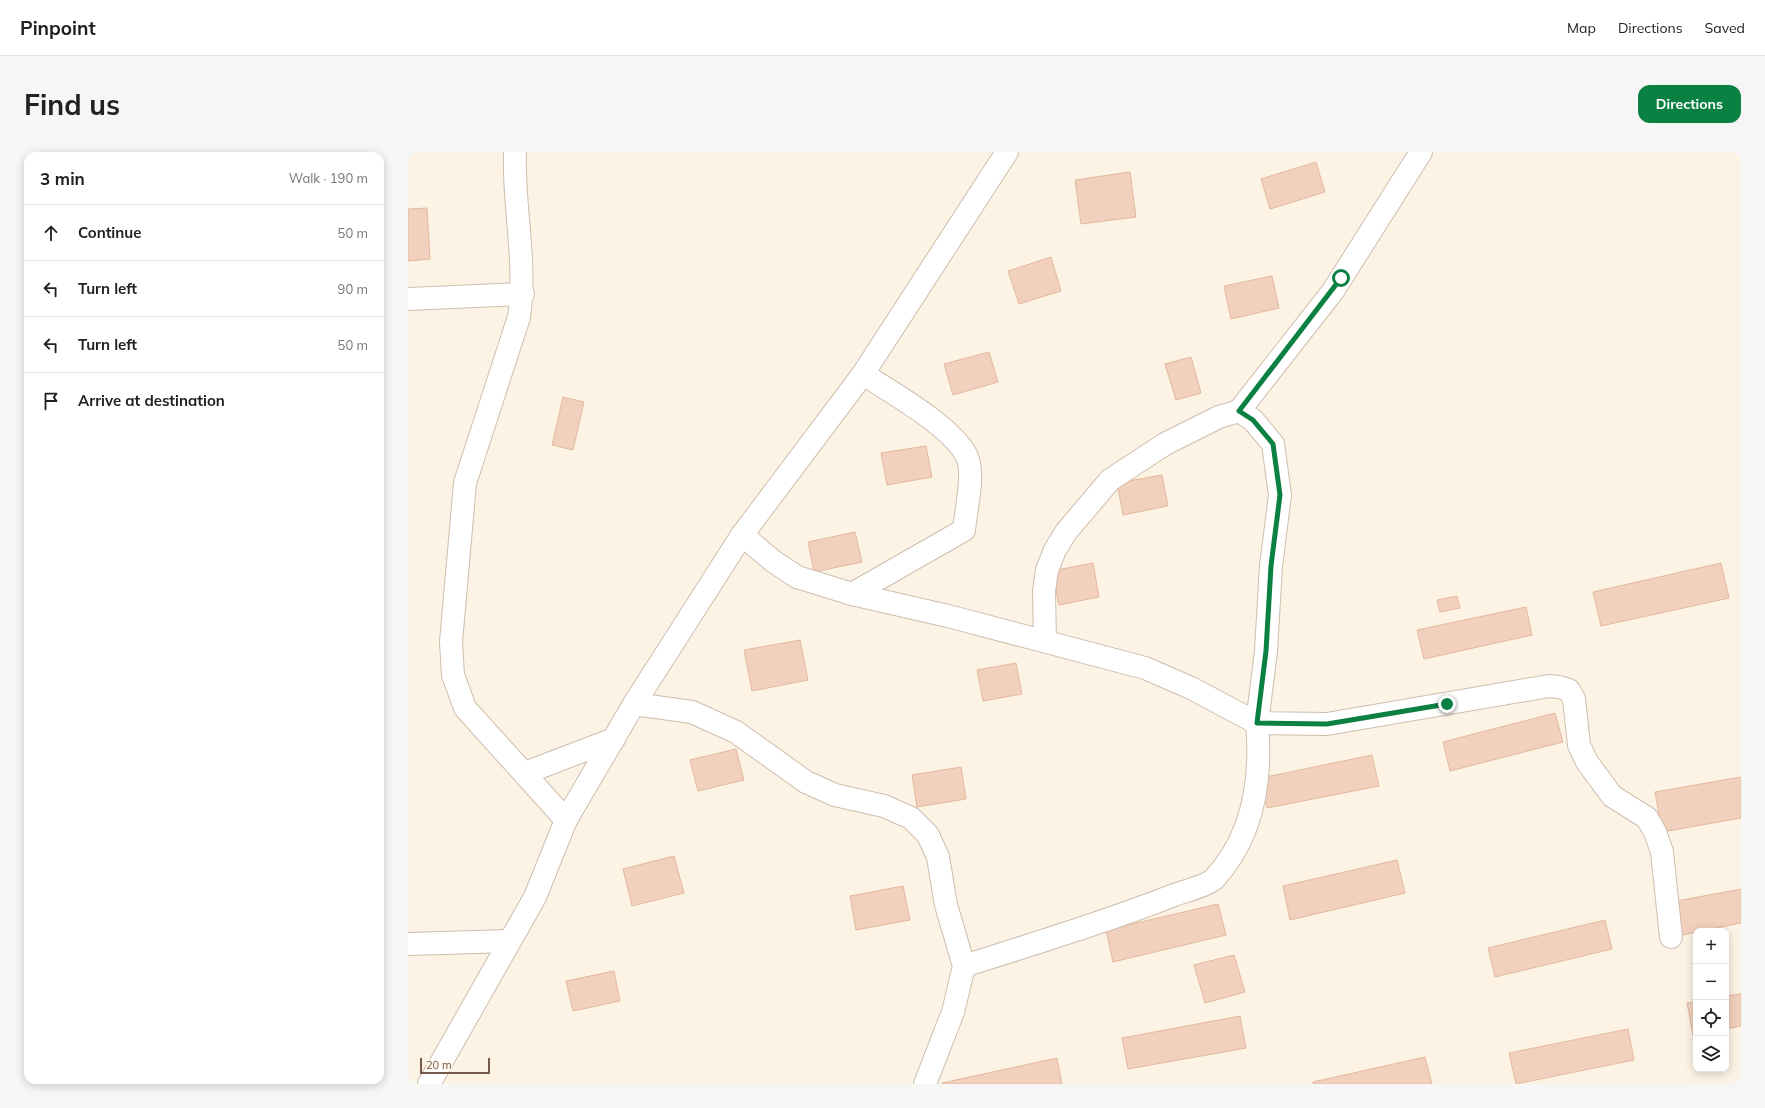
<!DOCTYPE html>
<html lang="en">
<head>
<meta charset="utf-8">
<style>
  body { margin:0; font-family:Mulish,sans-serif; background:#f6f6f6; color:#202124 }
  .controls { position:absolute; right:12px; bottom:12px; display:grid; overflow:hidden; border-radius:8px; box-shadow:0 2px 10px #0003 }
  .controls button { width:36px; height:36px; display:grid; place-items:center; padding:0; border:0; border-bottom:1px solid #e0e0e0; background:#fff; color:#202124; font:20px sans-serif }
  .scale { position:absolute; left:12px; bottom:10px; width:70px; box-sizing:border-box; padding-left:4px; border:2px solid #75594a; border-top:0; font-size:11px; line-height:14px; white-space:nowrap; color:#75594a; -webkit-text-stroke:3px #fff7ec; paint-order:stroke }
  .stop { position:absolute; width:12px; height:12px; margin:-9px; border:3px solid #0b8043; border-radius:50%; background:#fff }
  .stop.end { background:#0b8043; border-color:#fff; box-shadow:0 1px 4px #0008 }
  .list { margin:0; padding:0; list-style:none }
  h2 { display:flex; justify-content:space-between; align-items:center; height:52px; margin:0; padding:0 16px; font-size:17px }
  h2 small { font-size:13px; font-weight:400; color:#757577 }
  .list li { display:grid; grid-template-columns:26px 1fr auto; gap:12px; align-items:center; box-sizing:border-box; height:56px; padding:0 16px; border-top:1px solid #e0e0e0 }
  .list b { display:block; font-size:15px; white-space:nowrap }
  .list em { font-size:13px; font-style:normal; color:#757577 }
  .icon { flex:none; width:22px; height:22px; fill:none; stroke:currentColor; stroke-width:2; stroke-linecap:round; stroke-linejoin:round }
  .map { position:relative; flex:none; width:1333px; height:932px; overflow:hidden; border-radius:12px }
  header { display:flex; align-items:center; gap:24px; box-sizing:border-box; height:56px; padding:0 20px; background:#fff; border-bottom:1px solid #e0e0e0 }
  header strong { font-size:19px }
  nav { display:flex; gap:22px; margin-inline-start:auto; font-size:14px }
  .intro { display:flex; align-items:center; justify-content:space-between; box-sizing:border-box; height:96px; padding:0 24px }
  h1 { margin:0; font-size:28px }
  .button { padding:10px 18px; border-radius:12px; background:#0b8043; color:#fff; font-size:14px; font-weight:700 }
  main { display:flex; gap:24px; padding:0 24px }
  aside { flex:1; background:#fff; border-radius:12px; box-shadow:0 2px 10px #0003 }
  .map>svg:first-child { display:block }
  .building { fill:#f1d1bd; stroke:#e4b89d }
  .lines { fill:none; stroke-linecap:round; stroke-linejoin:round }
  .minor-casing { stroke:#d0bdae; stroke-width:24 }
  .minor { stroke:#fff; stroke-width:22 }
  .route { stroke:#0b8043; stroke-width:5 }
</style>
</head>
<body>
<header>
<strong>Pinpoint</strong>
<nav><a>Map</a><a>Directions</a><a>Saved</a></nav>
</header>
<div class="intro"><h1>Find us</h1><a class="button">Directions</a></div>
<main>
<aside>
<h2>3 min<small>Walk · 190 m</small></h2>
<ul class="list">
<li><svg class="icon" aria-label="ahead" viewBox="0 0 24 24"><path d="M12 20V5M6 11l6-6 6 6"/></svg><div><b>Continue</b></div><em>50 m</em></li>
<li><svg class="icon" aria-label="left" viewBox="0 0 24 24"><path d="M17 20v-9H6M10 6l-5 5 5 5"/></svg><div><b>Turn left</b></div><em>90 m</em></li>
<li><svg class="icon" aria-label="left" viewBox="0 0 24 24"><path d="M17 20v-9H6M10 6l-5 5 5 5"/></svg><div><b>Turn left</b></div><em>50 m</em></li>
<li><svg class="icon" aria-label="arrive" viewBox="0 0 24 24"><path d="M6 21V4h12l-3 4 3 4H6"/></svg><div><b>Arrive at destination</b></div></li>
</ul>
</aside>
<div class="map">
<svg width="1333" height="932" viewBox="0 0 1333 932">
  <rect width="100%" height="100%" fill="#fcf3e5"/>
  <!-- building -->
  <g class="building">
    <path d="M908,10L917,40L862,57L853,27Z"/>
    <path d="M722,20L728,65L673,72L667,28Z"/>
    <path d="M19,56L22,107L0,109V57Z"/>
    <path d="M643,105L653,139L611,152L600,119Z"/>
    <path d="M864,124L871,156L823,167L816,134Z"/>
    <path d="M581,200L590,230L545,243L536,212Z"/>
    <path d="M783,205L793,241L768,248L757,212Z"/>
    <path d="M155,245L176,250L165,298L144,293Z"/>
    <path d="M518,294L524,325L479,333L473,301Z"/>
    <path d="M754,323L760,354L715,363L709,331Z"/>
    <path d="M447,380L454,410L406,420L400,390Z"/>
    <path d="M685,411L691,445L651,453L644,419Z"/>
    <path d="M1313,411L1321,446L1193,474L1185,440Z"/>
    <path d="M1049,444L1052,456L1032,460L1029,448Z"/>
    <path d="M1118,455L1124,483L1016,507L1009,478Z"/>
    <path d="M392,488L400,528L344,539L336,498Z"/>
    <path d="M608,511L614,542L575,549L569,518Z"/>
    <path d="M1147,561L1155,590L1042,619L1035,590Z"/>
    <path d="M328,597L336,628L290,639L282,608Z"/>
    <path d="M964,603L971,634L859,656L853,626Z"/>
    <path d="M553,615L558,647L509,655L504,623Z"/>
    <path d="M1333,625V666L1254,680L1247,640Z"/>
    <path d="M266,704L276,741L224,754L215,717Z"/>
    <path d="M989,708L997,741L882,768L875,734Z"/>
    <path d="M495,734L502,768L448,778L442,744Z"/>
    <path d="M1333,737V771L1270,784L1263,750Z"/>
    <path d="M810,752L818,783L705,810L698,778Z"/>
    <path d="M1197,768L1204,797L1087,825L1080,796Z"/>
    <path d="M826,803L837,840L797,851L786,813Z"/>
    <path d="M206,819L212,849L165,859L158,829Z"/>
    <path d="M1333,842V874L1318,877V844Z"/>
    <path d="M1288,850V882L1285,883L1279,851Z"/>
    <path d="M832,864L838,896L720,917L714,886Z"/>
    <path d="M1220,877L1226,908L1108,932L1101,901Z"/>
    <path d="M1017,905L1024,932H905V930Z"/>
    <path d="M649,906L654,932H534V931Z"/>
  </g>
  <g class="lines">
    <defs>
      <g id="minor">
        <path d="M107,0C105,55 119,109 111,165L57,331L43,490L45,523L57,556L158,668"/>
        <path d="M0,147L115,142"/>
        <path d="M831,259L925,139L1013,0"/>
        <path d="M334,383L365,409L389,425L444,442L540,464L737,516L783,536L849,571C854,627 846,684 806,727C800,733 778,739 769,742C700,769 628,791 556,814"/>
        <path d="M444,442L556,378C558,358 565,329 561,311C555,280 481,239 455,222"/>
        <path d="M637,489L636,439L639,418L647,398L658,380L702,328L757,292L811,265L831,259L845,268L865,292L872,343L863,414L858,499L849,571L919,572L1141,534L1151,535L1161,538L1166,547L1171,593L1179,610L1204,644L1239,666L1247,680L1254,700L1263,785"/>
        <path d="M226,552L284,560L328,580L398,630L427,643L476,654L503,666L520,683L530,705L538,753L556,814L545,860L517,932"/>
        <path d="M117,621L206,587"/>
        <path d="M0,792L101,789"/>
        <path d="M21,932L127,745L158,668L226,552L334,383L455,222L599,0"/>
      </g>
    </defs>
    <!-- minor casing -->
    <use href="#minor" class="minor-casing"/>
    <!-- minor -->
    <use href="#minor" class="minor"/>
  </g>
  <g class="lines">
    <!-- route -->
    <path class="route" d="M933,126L831,259L845,268L865,292L872,343L863,414L858,499L849,571L919,572L1039,552"/>
  </g>
</svg>
<div class="controls">
<button>+</button>
<button>−</button>
<button><svg class="icon" aria-label="locate" viewBox="0 0 24 24"><circle cx="12" cy="12" r="6"/><path d="M12 2v4M12 18v4M2 12h4M18 12h4"/></svg></button>
<button><svg class="icon" aria-label="layers" viewBox="0 0 24 24"><path d="M12 4l9 5-9 5-9-5zM3 14l9 5 9-5"/></svg></button>
</div>
<div class="scale">20 m</div>
<div class="stop" style="left:933px;top:126px"></div>
<div class="stop end" style="left:1039px;top:552px"></div>
</div>
</main>
</body>
</html>
